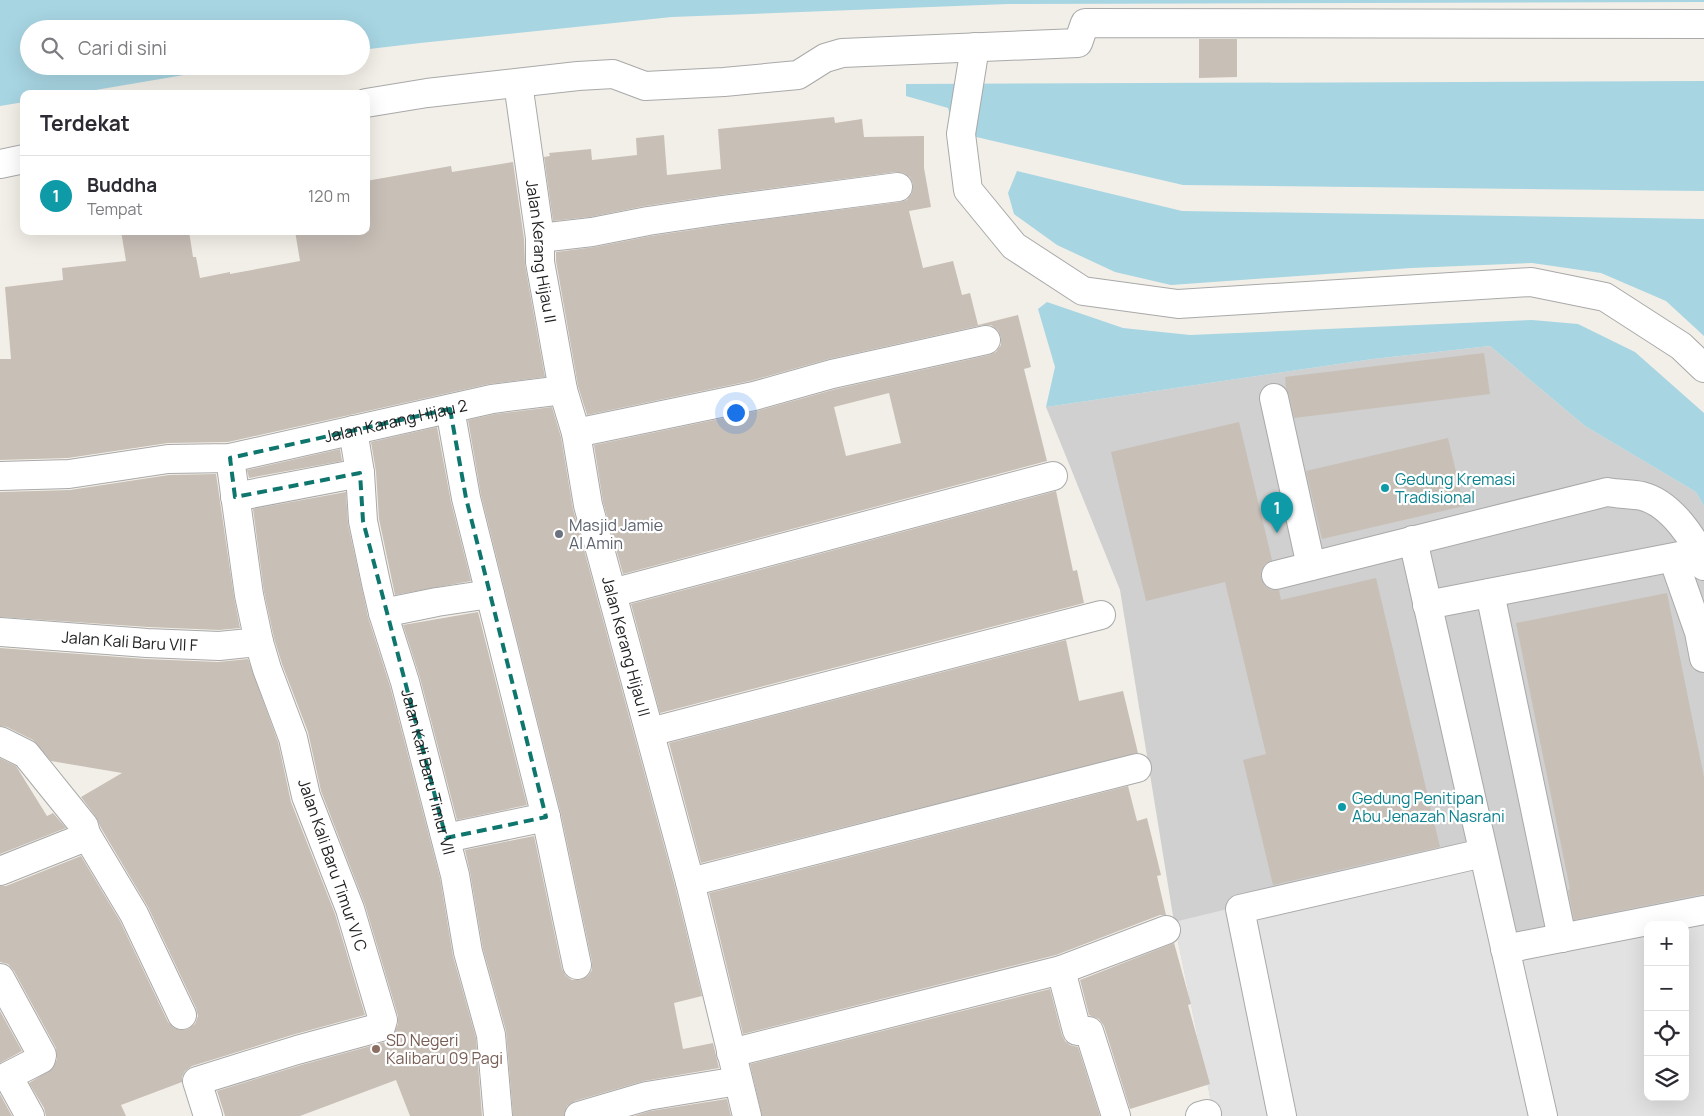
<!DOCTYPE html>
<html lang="id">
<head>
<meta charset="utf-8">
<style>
  body { margin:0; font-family:Manrope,sans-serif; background:#f7f7f7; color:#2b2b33 }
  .controls { position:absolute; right:15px; bottom:15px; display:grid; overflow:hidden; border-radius:10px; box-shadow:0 5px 20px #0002 }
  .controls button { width:45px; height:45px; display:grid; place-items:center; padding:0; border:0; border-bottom:1px solid #e1e1e2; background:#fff; color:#2b2b33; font:25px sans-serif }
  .you { position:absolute; left:735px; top:412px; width:18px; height:18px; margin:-12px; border:4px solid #fff; border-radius:50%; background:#1a73e8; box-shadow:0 0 0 8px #1a73e833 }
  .badge { display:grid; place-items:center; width:32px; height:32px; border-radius:50%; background:#d40001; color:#fff; font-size:16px; font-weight:700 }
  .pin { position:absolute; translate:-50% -41px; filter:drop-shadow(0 1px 2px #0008) }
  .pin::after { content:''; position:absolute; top:26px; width:18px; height:15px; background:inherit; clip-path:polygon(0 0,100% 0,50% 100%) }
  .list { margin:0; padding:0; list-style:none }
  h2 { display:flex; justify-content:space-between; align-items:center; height:65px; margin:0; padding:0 20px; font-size:21px }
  h2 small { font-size:16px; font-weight:400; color:#7c7c81 }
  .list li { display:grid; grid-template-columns:32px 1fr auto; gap:15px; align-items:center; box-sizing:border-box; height:80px; padding:0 20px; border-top:1px solid #e1e1e2 }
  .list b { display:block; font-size:19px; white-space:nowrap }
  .list p { margin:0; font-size:16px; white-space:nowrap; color:#7c7c81 }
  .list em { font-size:16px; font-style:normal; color:#7c7c81 }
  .icon { flex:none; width:28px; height:28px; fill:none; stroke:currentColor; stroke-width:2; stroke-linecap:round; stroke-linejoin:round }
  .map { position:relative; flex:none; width:1704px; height:1116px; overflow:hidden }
  .search { position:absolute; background:#fff; box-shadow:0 5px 20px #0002; left:20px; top:20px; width:350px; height:55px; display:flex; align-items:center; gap:12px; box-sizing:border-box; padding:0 18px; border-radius:28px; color:#7c7c81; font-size:19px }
  .panel { position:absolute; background:#fff; box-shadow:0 5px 20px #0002; left:20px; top:90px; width:350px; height:145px; border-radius:10px }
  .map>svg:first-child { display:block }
  .religious { fill:#d0d0d0; fill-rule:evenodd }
  .parking { fill:#e2e2e2 }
  .water { fill:#a7d5e2 }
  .building { fill:#c8bfb7; fill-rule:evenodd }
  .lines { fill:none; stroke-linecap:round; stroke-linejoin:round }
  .minor-casing { stroke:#a9a9a9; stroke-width:30 }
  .minor { stroke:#fff; stroke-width:28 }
  .marked { fill:none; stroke:#0f766e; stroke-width:4; stroke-dasharray:10 6; stroke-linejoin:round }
  .culture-dot { fill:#0f9aa8; stroke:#fff; stroke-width:2 }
  .worship-dot { fill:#6b7280; stroke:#fff; stroke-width:2 }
  .education-dot { fill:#8d6e63; stroke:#fff; stroke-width:2 }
  .labels { text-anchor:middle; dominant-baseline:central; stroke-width:4.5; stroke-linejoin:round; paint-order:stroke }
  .street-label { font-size:16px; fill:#222; stroke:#fff }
  .culture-label { font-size:16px; fill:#0d838f; stroke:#fff; text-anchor:start }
  .worship-label { font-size:16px; fill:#5b616d; stroke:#fff; text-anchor:start }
  .education-label { font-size:16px; fill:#785e54; stroke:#fff; text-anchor:start }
</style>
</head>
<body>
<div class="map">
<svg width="1704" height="1116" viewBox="0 0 1704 1116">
  <rect width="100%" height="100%" fill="#f2efe8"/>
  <!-- religious -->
  <path class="religious" d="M1490,346L1585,426L1696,492L1704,506V1116H1214L1174,922L1120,590L1046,407L1373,359ZM1648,925H1685V1097H1648Z"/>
  <!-- parking -->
  <path class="parking" d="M1471,850L1498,965L1648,936V1097H1685V928L1704,925V1116H1214L1174,922Z"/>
  <!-- water -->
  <g class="water">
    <path d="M0,0H1704V2L1008,4L672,17L420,43L361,50V29H29V66H237L72,94H24V102L0,106Z"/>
    <path d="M1704,81V191L1183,185L955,132L948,108L906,96V84Z"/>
    <path d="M1017,171L1182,211L1704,219V336L1666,301L1601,273L1532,263L1411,268L1171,285L1115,272L1057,245L1014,214L1008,193Z"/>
    <path d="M1047,302L1123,328L1190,335L1532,320L1578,324L1635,352L1704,413V506L1696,492L1585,426L1490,346L1373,359L1046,407L1055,367L1038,309Z"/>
  </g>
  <!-- building -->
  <g class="building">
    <path d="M1199,39H1237V77L1199,78Z"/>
    <path d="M834,117L835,123L862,119L864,137L924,136V168L931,207L909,211L923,268L953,261L962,295L970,293L978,325L1018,315L1031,367L1024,369L1047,461L623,574L603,502L594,445L757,411L836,389L989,355L996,352L1001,345V337L998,330L991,325H983L829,359L750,381L587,415L578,386L556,261V252L595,247L651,236L724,225L900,202L907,200L912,193L913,184L910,177L904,173L896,172L720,195L645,206L590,217L553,221L544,157L550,156L549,153L591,149L592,160L637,155L636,138L664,135L667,175L721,169L718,129ZM889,393L901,443L846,456L834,407Z"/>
    <path d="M513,162L524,239L525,265L545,377L489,384L228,442L168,443L68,458L0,460V359H11L5,287L63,280L62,268L126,261L121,231H189L193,257H196L200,278L230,272V274L300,261L295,231H369L366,214V181L451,166L452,172Z"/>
    <path d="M1484,353L1490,394L1294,418L1289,395L1286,389L1285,377Z"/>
    <path d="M552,407L561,437L573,509L675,886L702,996L674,1003L683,1049L713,1043L719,1068L644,1081L575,1101L567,1106L564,1116H513L506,1031L483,949L470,872L465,850L534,836L562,969L566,976L572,980H580L588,976L592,970V962L561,814L481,495L468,420L495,414Z"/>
    <path d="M1239,422L1272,560L1265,564L1261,571V578L1264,585L1271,590H1279L1281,600L1376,578L1440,847L1273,885L1243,760L1266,754L1225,582L1146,601L1111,452Z"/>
    <path d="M437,427L451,502L471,581L395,595L379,519L376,472L371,442Z"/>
    <path d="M1448,438L1464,506L1322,539L1306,471Z"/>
    <path d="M340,449L342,461L249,478L247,470Z"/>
    <path d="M216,474L234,597L240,628L219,630L148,627L0,617V492L70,490L169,475Z"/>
    <path d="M1056,491L1073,571L1077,570L1084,603L660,713L631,604Z"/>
    <path d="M346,492L348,524L368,617L390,686L440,878L453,956L476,1038L482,1116H410L396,1080L300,1116H225L217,1091L301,1065L385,1042L392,1038L398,1024V1016L365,905L321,791L308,732L282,664L274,638L264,592L253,509Z"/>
    <path d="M1667,593L1704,777V894L1574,920L1568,890L1570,889L1516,623Z"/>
    <path d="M478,612L527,805L457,820L420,678L403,625Z"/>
    <path d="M1066,640L1079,701L1123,691L1138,753L701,863L669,743Z"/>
    <path d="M0,648L146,659L218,662L248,659L278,742L291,802L335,914L365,1015L292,1035L192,1066L185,1071L182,1077V1082L121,1105L126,1116H46L44,1108L29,1083L53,1068L57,1059L56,1048L14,971L8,964L0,962V886H6L81,856L120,921L168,1022L174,1028L180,1030L188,1029L195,1024L198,1016L196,1008L148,907L101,828L96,817L81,797L122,773L51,761L33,740L7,727L0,726Z"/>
    <path d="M0,758L16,766L47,816L53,813L66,828L0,854Z"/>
    <path d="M1128,786L1137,821L1147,818L1161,875L1157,876L1166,915H1160L1056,955L743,1034L709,893Z"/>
    <path d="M1174,943L1191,1004L1188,1005L1210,1084L1130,1109L1104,1026L1099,1019L1089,1015L1080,980Z"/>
    <path d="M1050,989L1062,1035L1065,1041L1070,1045L1078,1047L1100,1116H762L750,1064Z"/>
    <path d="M0,1011L22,1051L0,1063Z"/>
    <path d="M0,1094L12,1116H0Z"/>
    <path d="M727,1099L731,1116H634L650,1111Z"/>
  </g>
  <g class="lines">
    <defs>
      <g id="minor">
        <path d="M975,47L961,134L968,190L1014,246L1083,291L1178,304L1531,282L1605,297L1681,346L1704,368"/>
        <path id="s1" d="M518,83L540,238V262L548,306L563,390L576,433L588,505L690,882L747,1116"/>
        <path d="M366,103L427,93L578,76L613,74L645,86L724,82L798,75L825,58L842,53L1078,43L1085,23L1704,24"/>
        <path d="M0,164L24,159"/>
        <path d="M540,238L592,232L648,221L722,210L898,187"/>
        <path d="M1274,398L1311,566"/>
        <path d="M450,409L466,498L546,817L577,965"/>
        <path id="s2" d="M353,430L360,473L363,521L376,583L383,613L405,682L455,875L468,952L491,1035L498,1116"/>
        <path d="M576,433L754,396L832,374L986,340"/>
        <path id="s3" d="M0,476L69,474L168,459L230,458L492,399L563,390"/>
        <path d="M235,497L360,473"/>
        <path d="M1413,540L1543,1116"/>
        <path d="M1673,558L1699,632L1704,658"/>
        <path d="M1276,575L1607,492C1618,494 1631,494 1642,496C1670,503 1697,540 1704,566"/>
        <path d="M612,593L1053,476"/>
        <path d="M1490,593L1562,938"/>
        <path d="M1427,605L1700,552"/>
        <path d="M383,613L437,602L490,594"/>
        <path id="s4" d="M0,632L147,643L219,646L259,642"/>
        <path d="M650,732L1101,615"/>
        <path d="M0,741L26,754L84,826L86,834L78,840L0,871"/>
        <path d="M86,834L134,914L182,1015"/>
        <path d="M446,838L546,817"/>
        <path d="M690,882L1137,768"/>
        <path d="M1505,949L1704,910"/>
        <path d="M1061,970L1077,1031H1089L1116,1116"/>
        <path d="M0,978L42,1055L41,1059L8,1076L30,1116"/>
        <path d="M731,1053L1061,970L1166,930"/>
        <path d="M208,1116L197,1081L297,1050L381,1027L383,1020L350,909L306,796L293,738L267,669L259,642L249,595L230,458"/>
        <path d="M579,1116L647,1096L738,1081"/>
        <path d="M1200,1116L1207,1114"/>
        <path d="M1282,1116L1240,909L1483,853"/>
      </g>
    </defs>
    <!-- minor casing -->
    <use href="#minor" class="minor-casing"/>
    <!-- minor -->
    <use href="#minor" class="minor"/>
  </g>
  <!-- marked area -->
  <path class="marked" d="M450,409L466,498L546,817L446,838L363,521L360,473L235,497L230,458Z"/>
  <!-- markers -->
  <g class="culture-dot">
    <circle cx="1385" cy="488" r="5"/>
    <circle cx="1342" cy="807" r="5"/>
  </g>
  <circle class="worship-dot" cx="559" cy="534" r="5"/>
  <circle class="education-dot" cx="376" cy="1049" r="5"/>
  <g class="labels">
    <!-- street labels -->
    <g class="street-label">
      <text stroke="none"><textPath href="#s1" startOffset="170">Jalan Kerang Hijau II</textPath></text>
      <text stroke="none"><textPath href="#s3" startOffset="401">Jalan Karang Hijau 2</textPath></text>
      <text stroke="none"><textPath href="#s4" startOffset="130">Jalan Kali Baru VII F</textPath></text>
      <text stroke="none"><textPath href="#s1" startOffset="575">Jalan Kerang Hijau II</textPath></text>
      <text stroke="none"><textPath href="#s2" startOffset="351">Jalan Kali Baru Timur VII</textPath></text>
      <text transform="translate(333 865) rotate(71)">Jalan Kali Baru Timur VI C</text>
    </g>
    <!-- culture labels -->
    <g class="culture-label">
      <text x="1395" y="479">Gedung Kremasi<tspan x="1395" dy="18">Tradisional</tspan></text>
      <text x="1352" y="798">Gedung Penitipan<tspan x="1352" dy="18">Abu Jenazah Nasrani</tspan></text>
    </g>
    <!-- worship labels -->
    <g class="worship-label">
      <text x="569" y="525">Masjid Jamie<tspan x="569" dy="18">Al Amin</tspan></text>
    </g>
    <!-- education labels -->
    <g class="education-label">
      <text x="386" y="1040">SD Negeri<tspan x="386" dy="18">Kalibaru 09 Pagi</tspan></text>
    </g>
  </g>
</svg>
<div class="controls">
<button>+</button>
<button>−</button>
<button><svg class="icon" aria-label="locate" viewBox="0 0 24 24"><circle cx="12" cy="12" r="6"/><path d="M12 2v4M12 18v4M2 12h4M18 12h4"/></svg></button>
<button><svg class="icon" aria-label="layers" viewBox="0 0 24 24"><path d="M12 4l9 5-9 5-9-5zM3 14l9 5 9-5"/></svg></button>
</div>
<div class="you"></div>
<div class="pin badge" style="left:1277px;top:533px;background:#0f9aa8">1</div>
<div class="search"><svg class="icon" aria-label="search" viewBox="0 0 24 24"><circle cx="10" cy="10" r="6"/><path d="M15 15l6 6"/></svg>Cari di sini</div>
<section class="panel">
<h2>Terdekat<small></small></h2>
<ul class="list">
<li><span class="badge" style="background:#0f9aa8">1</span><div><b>Buddha</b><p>Tempat</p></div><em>120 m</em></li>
</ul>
</section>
</div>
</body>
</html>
